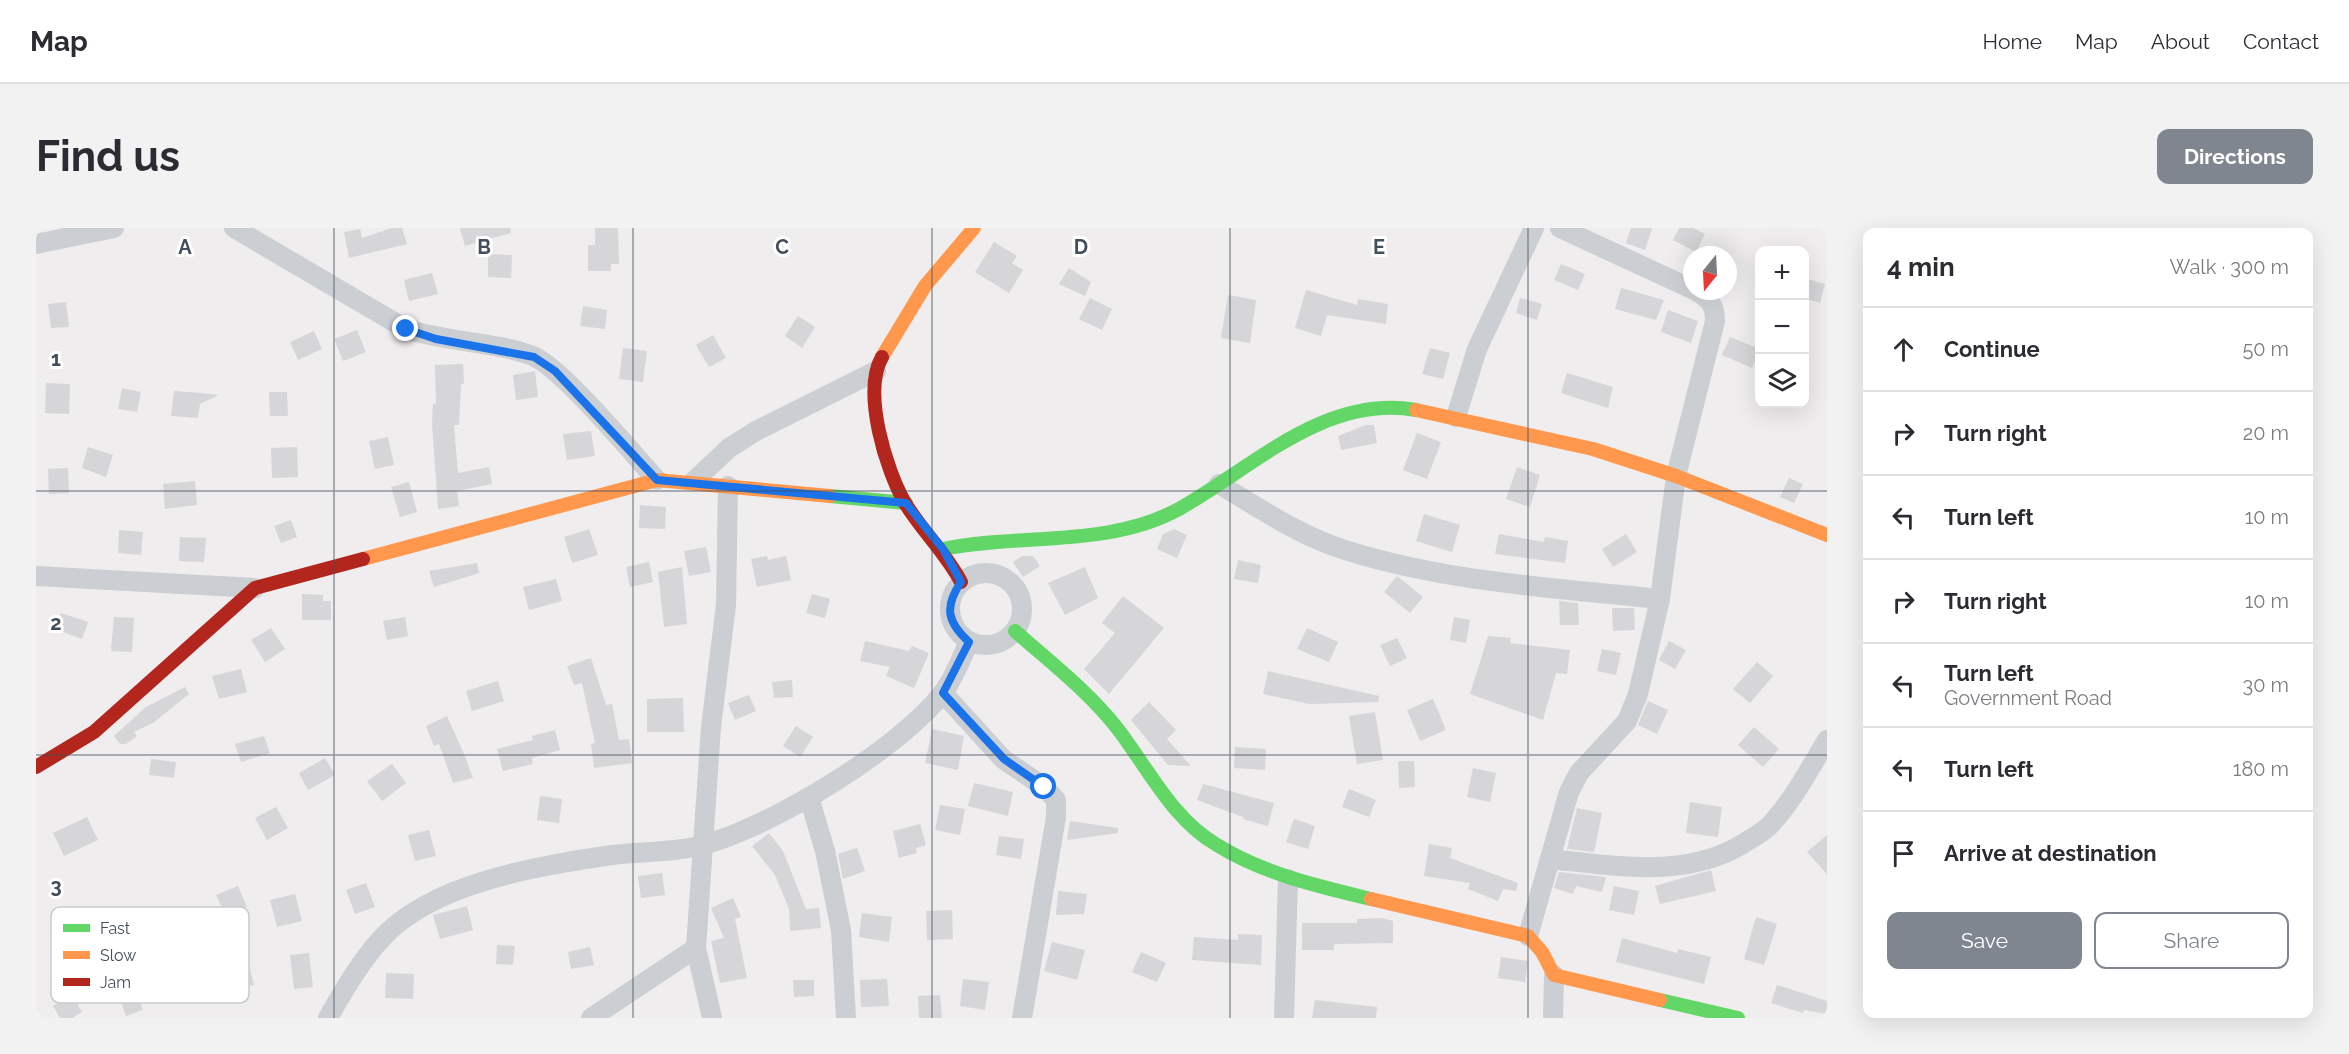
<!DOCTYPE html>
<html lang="en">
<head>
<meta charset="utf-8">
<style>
  body { margin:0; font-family:Raleway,sans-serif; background:#f2f2f3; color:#2b2b33 }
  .controls { position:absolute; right:18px; top:18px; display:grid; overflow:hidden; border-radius:12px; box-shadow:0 6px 24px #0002 }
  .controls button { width:54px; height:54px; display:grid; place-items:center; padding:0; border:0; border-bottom:2px solid #e1e1e2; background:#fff; color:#2b2b33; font:30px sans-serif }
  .compass { position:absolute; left:1647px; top:18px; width:54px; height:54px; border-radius:50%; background:#fff; box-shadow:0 6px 24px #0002; rotate:198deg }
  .stop { position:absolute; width:18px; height:18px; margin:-14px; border:4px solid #1a73e8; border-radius:50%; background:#fff }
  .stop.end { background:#1a73e8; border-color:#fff; box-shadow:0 2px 6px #0008 }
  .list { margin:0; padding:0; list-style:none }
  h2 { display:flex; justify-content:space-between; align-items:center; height:78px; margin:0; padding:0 24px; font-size:26px }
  h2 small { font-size:20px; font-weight:400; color:#7c7c81 }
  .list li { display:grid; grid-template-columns:39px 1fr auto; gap:18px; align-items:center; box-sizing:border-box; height:84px; padding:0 24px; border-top:2px solid #e1e1e2 }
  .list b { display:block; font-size:22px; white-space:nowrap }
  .list p { margin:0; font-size:20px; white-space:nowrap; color:#7c7c81 }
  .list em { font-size:20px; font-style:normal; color:#7c7c81 }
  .actions { display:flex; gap:12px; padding:18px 24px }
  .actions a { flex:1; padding:14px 0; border:2px solid #7f868f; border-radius:12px; text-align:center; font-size:21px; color:#7f868f }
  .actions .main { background:#7f868f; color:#fff }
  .icon { flex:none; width:33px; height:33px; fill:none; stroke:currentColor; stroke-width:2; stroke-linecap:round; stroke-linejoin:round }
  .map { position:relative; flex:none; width:1791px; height:790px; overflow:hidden; border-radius:12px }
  header { display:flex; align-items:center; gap:36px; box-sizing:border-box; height:84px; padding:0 30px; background:#fff; border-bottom:2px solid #e1e1e2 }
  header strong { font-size:28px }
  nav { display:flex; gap:33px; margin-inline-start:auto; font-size:21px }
  .intro { display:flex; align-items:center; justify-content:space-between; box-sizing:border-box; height:144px; padding:0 36px }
  h1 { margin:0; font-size:42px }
  .button { padding:15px 27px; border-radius:12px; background:#7f868f; color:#fff; font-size:21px; font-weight:700 }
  main { display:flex; gap:36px; padding:0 36px }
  aside { flex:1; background:#fff; border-radius:12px; box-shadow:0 6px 24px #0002 }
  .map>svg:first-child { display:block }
  .building { fill:#d6d5d7 }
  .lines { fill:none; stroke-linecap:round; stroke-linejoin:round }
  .street { stroke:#cbced2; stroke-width:20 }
  .fast { stroke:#63d668; stroke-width:14 }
  .slow { stroke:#ff974d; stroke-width:14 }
  .jam { stroke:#b3261e; stroke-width:14 }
  .route { stroke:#1a73e8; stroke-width:8 }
  .grid { fill:none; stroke:#434e5c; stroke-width:1.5; stroke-opacity:0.55 }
  .key { fill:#fff; stroke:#c7cace; stroke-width:1.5 }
  .key-label { font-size:16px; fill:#434e5c }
  .grid-label { font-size:20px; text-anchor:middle; font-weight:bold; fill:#434e5c; stroke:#fff; stroke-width:6; stroke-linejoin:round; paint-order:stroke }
</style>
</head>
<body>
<header>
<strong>Map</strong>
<nav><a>Home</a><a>Map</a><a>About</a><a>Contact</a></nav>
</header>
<div class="intro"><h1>Find us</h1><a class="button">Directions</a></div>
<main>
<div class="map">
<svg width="1791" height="790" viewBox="0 0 1791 790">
  <rect width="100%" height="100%" fill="#efeded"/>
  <!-- building -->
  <g class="building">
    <path d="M356,0H366L371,16L313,30L308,4L324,1L326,10Z"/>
    <path d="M424,0H474L475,5L429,18Z"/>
    <path d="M559,0H582L583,36H575V43H552V17H559Z"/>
    <path d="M1595,0H1616L1609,22L1590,15Z"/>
    <path d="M1643,0H1657L1669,6L1660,24L1637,12Z"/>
    <path d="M958,14L981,28L976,35L987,42L973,65L939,44Z"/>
    <path d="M452,26L476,27L475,50L452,49Z"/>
    <path d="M1525,36L1549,46L1542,62L1518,52Z"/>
    <path d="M1033,40L1055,54L1049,68L1023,56Z"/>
    <path d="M396,45L402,66L373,73L368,52Z"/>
    <path d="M1768,50L1789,56L1784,75L1768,70Z"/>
    <path d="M1585,60L1628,72L1620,92L1579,81Z"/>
    <path d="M1270,62L1321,77L1322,71L1352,76L1350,96L1291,87L1285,108L1259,100Z"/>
    <path d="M1192,67L1220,72L1214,115L1185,110Z"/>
    <path d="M1054,70L1076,81L1066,102L1043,91Z"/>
    <path d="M1484,70L1506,76L1501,92L1480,85Z"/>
    <path d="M30,74L33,99L15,100L12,76Z"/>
    <path d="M547,78L571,82L569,101L544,98Z"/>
    <path d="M1632,82L1662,93L1655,115L1625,104Z"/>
    <path d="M762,88L779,99L766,120L749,108Z"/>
    <path d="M321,102L330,124L307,133L298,111Z"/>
    <path d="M278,103L286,121L262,132L254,114Z"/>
    <path d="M677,107L690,130L673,139L660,117Z"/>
    <path d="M1694,109L1724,121L1716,140L1686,127Z"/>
    <path d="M587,120L611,123L607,154L583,151Z"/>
    <path d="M1394,120L1414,125L1407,151L1386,146Z"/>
    <path d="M427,136L428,156H425L423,197H418L422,245L453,239L456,256L421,263L423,278L402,281L396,195L397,176H400L399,137Z"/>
    <path d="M499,143L502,169L480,172L477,147Z"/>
    <path d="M1531,145L1577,159L1572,180L1525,165Z"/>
    <path d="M10,155L34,156L33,186L9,185Z"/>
    <path d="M86,160L105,164L101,184L82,181Z"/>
    <path d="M138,163L165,165L183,167L164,176L162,190L135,188Z"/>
    <path d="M233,164H251L252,188H234Z"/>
    <path d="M1330,197H1338L1341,215L1305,222L1302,208Z"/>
    <path d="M555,203L559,228L531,232L527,206Z"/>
    <path d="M1381,205L1405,214L1391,251L1367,242Z"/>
    <path d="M352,209L358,237L339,241L333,213Z"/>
    <path d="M52,219L77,227L70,249L46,240Z"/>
    <path d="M261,219L262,249L236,250L235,220Z"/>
    <path d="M1481,239L1504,247L1494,279L1470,271Z"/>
    <path d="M32,240L33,265L13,266L12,241Z"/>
    <path d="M1753,250L1767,256L1758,275L1744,269Z"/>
    <path d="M159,253L161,277L129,281L127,256Z"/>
    <path d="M373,254L381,284L364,289L355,259Z"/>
    <path d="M604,277L630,279L629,301L603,300Z"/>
    <path d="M1388,286L1424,297L1416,324L1380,313Z"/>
    <path d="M255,292L261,309L245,315L238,298Z"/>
    <path d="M553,301L562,327L536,335L528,309Z"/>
    <path d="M1138,301L1151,307L1141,330L1121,321L1127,306Z"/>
    <path d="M83,302L107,304L105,327L82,325Z"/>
    <path d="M1463,306L1508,314L1509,309L1532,313L1529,335L1459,326Z"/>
    <path d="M1590,306L1601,324L1577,339L1566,321Z"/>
    <path d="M144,309L170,310L168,334L143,333Z"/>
    <path d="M670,319L675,344L653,348L648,323Z"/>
    <path d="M731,328L732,332L750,328L755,352L721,359L715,331Z"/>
    <path d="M986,328H997L1004,338L987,349L977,334Z"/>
    <path d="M1202,332L1225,337L1222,355L1198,351Z"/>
    <path d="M613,334L617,354L594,359L590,339Z"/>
    <path d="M441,335L443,345L398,359L393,343Z"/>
    <path d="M646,339L651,396L628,399L622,344Z"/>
    <path d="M1049,339L1062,370L1029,387L1012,355Z"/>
    <path d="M1361,348L1387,369L1374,385L1348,364Z"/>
    <path d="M520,351L526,373L493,382L487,359Z"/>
    <path d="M266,366L287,367V373H295V392H266Z"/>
    <path d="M776,366L794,371L789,390L770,385Z"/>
    <path d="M1087,368L1128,400L1073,466L1048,441L1079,405L1066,395Z"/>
    <path d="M1523,373L1542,375L1543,397H1524Z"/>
    <path d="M1576,380H1598L1599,402L1577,403Z"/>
    <path d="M25,385L52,394L46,411L19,401Z"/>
    <path d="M78,389L98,390L96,424L75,423Z"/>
    <path d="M369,389L372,408L351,412L347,393Z"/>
    <path d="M1418,389L1434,392L1430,415L1414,412Z"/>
    <path d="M235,400L249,421L229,434L215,412Z"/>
    <path d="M1271,400L1302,414L1293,434L1261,421Z"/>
    <path d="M1452,408L1475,410L1474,415L1534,422L1531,446L1520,445L1507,492L1434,466Z"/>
    <path d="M1361,410L1371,430L1354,438L1344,417Z"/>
    <path d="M829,413L873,423L876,418L893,425L878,460L850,448L854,439L824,433Z"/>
    <path d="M1633,413L1650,422L1639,441L1623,432Z"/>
    <path d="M1566,421L1585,425L1580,447L1561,443Z"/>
    <path d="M555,430L570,477L576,476L583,512L593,511L596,535L558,540L555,516L559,515L546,455L538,457L531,438Z"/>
    <path d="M1721,434L1737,448L1714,475L1697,461Z"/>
    <path d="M205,441L211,464L183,471L176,448Z"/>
    <path d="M1232,443L1343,468L1342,474L1274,476L1227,466Z"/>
    <path d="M756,452L757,469L738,470L736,454Z"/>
    <path d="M462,453L468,473L436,483L430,463Z"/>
    <path d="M149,459L153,466L117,495L98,504L101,508L90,516H84L78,508L110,479Z"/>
    <path d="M713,467L720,483L699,492L692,475Z"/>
    <path d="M647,470L648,504H611V471Z"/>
    <path d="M1397,471L1410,502L1384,513L1371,482Z"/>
    <path d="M1612,473L1632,482L1621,506L1602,497Z"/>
    <path d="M1113,474L1140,502L1131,511L1155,538L1132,537L1095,492Z"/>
    <path d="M1339,484L1347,532L1321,536L1313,488Z"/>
    <path d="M411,488L428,526L437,550L417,555L403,516L398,518L390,498Z"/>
    <path d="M760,498L777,509L764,529L747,518Z"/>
    <path d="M1718,499L1743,521L1727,539L1702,517Z"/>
    <path d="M896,501L928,508L922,542L889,535Z"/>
    <path d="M519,502L524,522L496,530L497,536L467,543L461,521L497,512L496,508Z"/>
    <path d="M228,508L234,525L205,534L199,516Z"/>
    <path d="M1199,519L1230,521L1229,542L1198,540Z"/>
    <path d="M289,530L299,547L272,562L263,545Z"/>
    <path d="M115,531L140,534L138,550L113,547Z"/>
    <path d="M1362,533H1378L1379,559L1363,560Z"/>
    <path d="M356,536L370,555L346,573L331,553Z"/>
    <path d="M1437,540L1460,545L1454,574L1431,569Z"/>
    <path d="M938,555L977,564L972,588L932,578Z"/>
    <path d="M1167,556L1238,575L1232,598L1207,591V589L1161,572Z"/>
    <path d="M1313,561L1340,572L1333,589L1306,579Z"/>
    <path d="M504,568L526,571L523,595L501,592Z"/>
    <path d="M1654,574L1686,579L1682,609L1650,605Z"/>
    <path d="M904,577L929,581L924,607L899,602Z"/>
    <path d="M240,579L252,600L231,612L219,590Z"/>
    <path d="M1541,580L1566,585L1558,624L1531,621Z"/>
    <path d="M51,589L62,612L28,628L17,605Z"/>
    <path d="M1258,591L1279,598L1272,621L1250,614Z"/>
    <path d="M1034,593L1082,600V605L1031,612Z"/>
    <path d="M884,596L890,617L880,620L881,625L863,630L857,603Z"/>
    <path d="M393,602L400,628L379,633L372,607Z"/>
    <path d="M733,605L747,623L770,681L783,680L785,700L754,703L753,681L739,647L716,618Z"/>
    <path d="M1791,607V646L1771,624Z"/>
    <path d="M963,608L988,611L985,631L960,627Z"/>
    <path d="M1393,616L1416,620L1414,630L1482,655L1480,663L1467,661L1462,673L1432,661L1434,655L1388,648Z"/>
    <path d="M821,620L829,643L807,651L802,626Z"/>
    <path d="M1675,642L1680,663L1624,676L1619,658Z"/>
    <path d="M1523,644L1570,649L1566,664L1540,658L1537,666L1518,660Z"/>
    <path d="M626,645L629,667L605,670L602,648Z"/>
    <path d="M330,655L339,679L319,686L310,662Z"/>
    <path d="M202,658L211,679L190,688L180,667Z"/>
    <path d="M1578,658L1603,663L1598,687L1573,682Z"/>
    <path d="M1022,663L1051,666L1048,686L1020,687Z"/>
    <path d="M259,666L266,693L241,699L234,672Z"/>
    <path d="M697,670L705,689L699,691L711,750L684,755L675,713L688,710L675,680Z"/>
    <path d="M431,678L437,702L404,711L397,687Z"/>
    <path d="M916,682L917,711L891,712L890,683Z"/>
    <path d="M826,685L856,689L853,714L823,709Z"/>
    <path d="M1720,689L1741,696L1728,737L1708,731Z"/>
    <path d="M1346,690L1357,693V715L1298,716V722H1266V695H1321V691Z"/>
    <path d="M1202,706L1226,707L1225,737L1156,732L1158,709L1202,712Z"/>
    <path d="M1586,710L1641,725L1642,721L1675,729L1668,756L1580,734Z"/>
    <path d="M1016,714L1049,722L1041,752L1008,743Z"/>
    <path d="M461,717L479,718L477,737L460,736Z"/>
    <path d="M554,719L558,737L535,741L532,724Z"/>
    <path d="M1105,724L1130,735L1121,754L1096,744Z"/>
    <path d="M273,725L277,759L258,761L254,727Z"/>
    <path d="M1465,729L1492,733L1489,754L1462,750Z"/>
    <path d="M213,737L218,757L194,762L189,742Z"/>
    <path d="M350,745L378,746L377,771L349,770Z"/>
    <path d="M851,751L853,778L825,779L824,752Z"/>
    <path d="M927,751L953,754L949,782L924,778Z"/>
    <path d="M757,752H778V768L758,769Z"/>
    <path d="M1741,757L1791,773V786L1768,782L1767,785L1735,775Z"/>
    <path d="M99,760L107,782L90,788L82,766Z"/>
    <path d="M36,767L46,784L36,790H24L17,778Z"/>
    <path d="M904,767L906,790H883L882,768Z"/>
    <path d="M1279,772L1341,779L1340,790H1276Z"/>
  </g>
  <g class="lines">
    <!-- street -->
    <g class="street">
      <path d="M198,0L370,101C410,114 461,114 497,128C527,141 595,224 621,252"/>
      <path d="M1524,0L1656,61"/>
      <path d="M0,16L78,0"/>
      <path d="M1420,189L1441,121L1498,0"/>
      <path d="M658,253L693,220L720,203L840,143"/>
      <path d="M1183,256C1223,280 1264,308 1309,322C1410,354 1519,360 1624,371"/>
      <circle cx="950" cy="381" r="36"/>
      <path d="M0,348L219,360"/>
      <path d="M907,465L967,531L1008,559L1020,572V589L986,790"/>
      <path d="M773,569L789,623L805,702L810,790"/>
      <path d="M1514,631C1581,638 1654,652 1713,612C1721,607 1730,602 1735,596C1758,571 1774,540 1791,512"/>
      <path d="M1492,708L1533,564L1543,545L1591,493L1602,466L1624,371L1640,248L1679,93C1679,77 1674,71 1660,63"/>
      <path d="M292,790C307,763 324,734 345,711C397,654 503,638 576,627C605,623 638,625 666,617C736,599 861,522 906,466C918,451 925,430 933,414"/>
      <path d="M555,790L660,720"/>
      <path d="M676,790L660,720L675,499L690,377L692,258"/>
      <path d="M1248,790L1252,651"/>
      <path d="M1517,790L1518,747"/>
    </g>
    <!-- fast -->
    <g class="fast">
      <path d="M794,268L870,275"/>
      <path d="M907,321C985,305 1071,320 1143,281C1216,240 1289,166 1380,182"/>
      <path d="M979,403C1014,434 1052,463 1081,500C1112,540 1136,591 1181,617C1228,646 1281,658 1335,671"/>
      <path d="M1624,772L1702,790"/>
    </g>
    <!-- slow -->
    <g class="slow">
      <path d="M846,129L889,58L938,0"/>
      <path d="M1380,182L1557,221L1640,248L1791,307"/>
      <path d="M327,331L621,252L794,268"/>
      <path d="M1335,671L1492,708L1506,724L1518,747L1624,772"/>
    </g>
    <!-- jam -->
    <g class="jam">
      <path d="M846,129C826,164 850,242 869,275C886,303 910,325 925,354"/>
      <path d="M0,539L58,504L219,360L327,331"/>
    </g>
  </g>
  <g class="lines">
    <!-- route -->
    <path class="route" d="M370,101L400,111L498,129L519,143L621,252L870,275L907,321L925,354C908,379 911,394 933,414L907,465L968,531L1008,559"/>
  </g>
  <!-- grid -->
  <path class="grid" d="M298,0V790M597,0V790M896,0V790M1194,0V790M1492,0V790M0,263H1791M0,527H1791"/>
  <!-- legend -->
  <rect x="15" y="679" width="198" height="96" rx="9" class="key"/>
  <rect x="27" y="696" width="27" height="8" fill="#63d668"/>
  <rect x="27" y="723" width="27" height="8" fill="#ff974d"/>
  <rect x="27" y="750" width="27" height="8" fill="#b3261e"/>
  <g class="key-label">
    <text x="64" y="706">Fast</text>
    <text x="64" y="733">Slow</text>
    <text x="64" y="760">Jam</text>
  </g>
  <g class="grid-label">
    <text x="149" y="26">A</text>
    <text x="448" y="26">B</text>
    <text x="746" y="26">C</text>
    <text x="1045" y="26">D</text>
    <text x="1343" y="26">E</text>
    <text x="20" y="138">1</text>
    <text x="20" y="402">2</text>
    <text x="20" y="665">3</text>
  </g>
</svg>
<div class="controls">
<button>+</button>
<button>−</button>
<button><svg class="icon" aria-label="layers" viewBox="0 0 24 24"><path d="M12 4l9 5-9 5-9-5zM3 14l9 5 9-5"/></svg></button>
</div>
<svg class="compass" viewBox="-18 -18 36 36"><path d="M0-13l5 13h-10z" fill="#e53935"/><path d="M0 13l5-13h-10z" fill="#7c7c81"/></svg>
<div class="stop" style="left:1008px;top:559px"></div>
<div class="stop end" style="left:370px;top:101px"></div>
</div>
<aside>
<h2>4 min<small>Walk · 300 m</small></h2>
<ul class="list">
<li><svg class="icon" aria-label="ahead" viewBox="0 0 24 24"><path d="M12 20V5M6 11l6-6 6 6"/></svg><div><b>Continue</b></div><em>50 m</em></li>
<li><svg class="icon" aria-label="right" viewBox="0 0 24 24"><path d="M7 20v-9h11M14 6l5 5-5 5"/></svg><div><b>Turn right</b></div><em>20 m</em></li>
<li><svg class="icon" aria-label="left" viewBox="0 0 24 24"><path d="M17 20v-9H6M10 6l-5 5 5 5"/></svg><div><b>Turn left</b></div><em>10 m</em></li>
<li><svg class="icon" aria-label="right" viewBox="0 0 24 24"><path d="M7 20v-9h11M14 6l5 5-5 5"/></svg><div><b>Turn right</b></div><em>10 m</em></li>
<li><svg class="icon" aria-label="left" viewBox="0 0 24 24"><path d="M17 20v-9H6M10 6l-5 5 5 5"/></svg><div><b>Turn left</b><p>Government Road</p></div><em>30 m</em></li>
<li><svg class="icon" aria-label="left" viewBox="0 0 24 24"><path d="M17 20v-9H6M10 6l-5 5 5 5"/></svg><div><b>Turn left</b></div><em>180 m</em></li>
<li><svg class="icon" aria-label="arrive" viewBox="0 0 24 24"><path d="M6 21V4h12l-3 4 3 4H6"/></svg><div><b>Arrive at destination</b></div></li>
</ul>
<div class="actions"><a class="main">Save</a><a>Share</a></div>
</aside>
</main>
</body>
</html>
